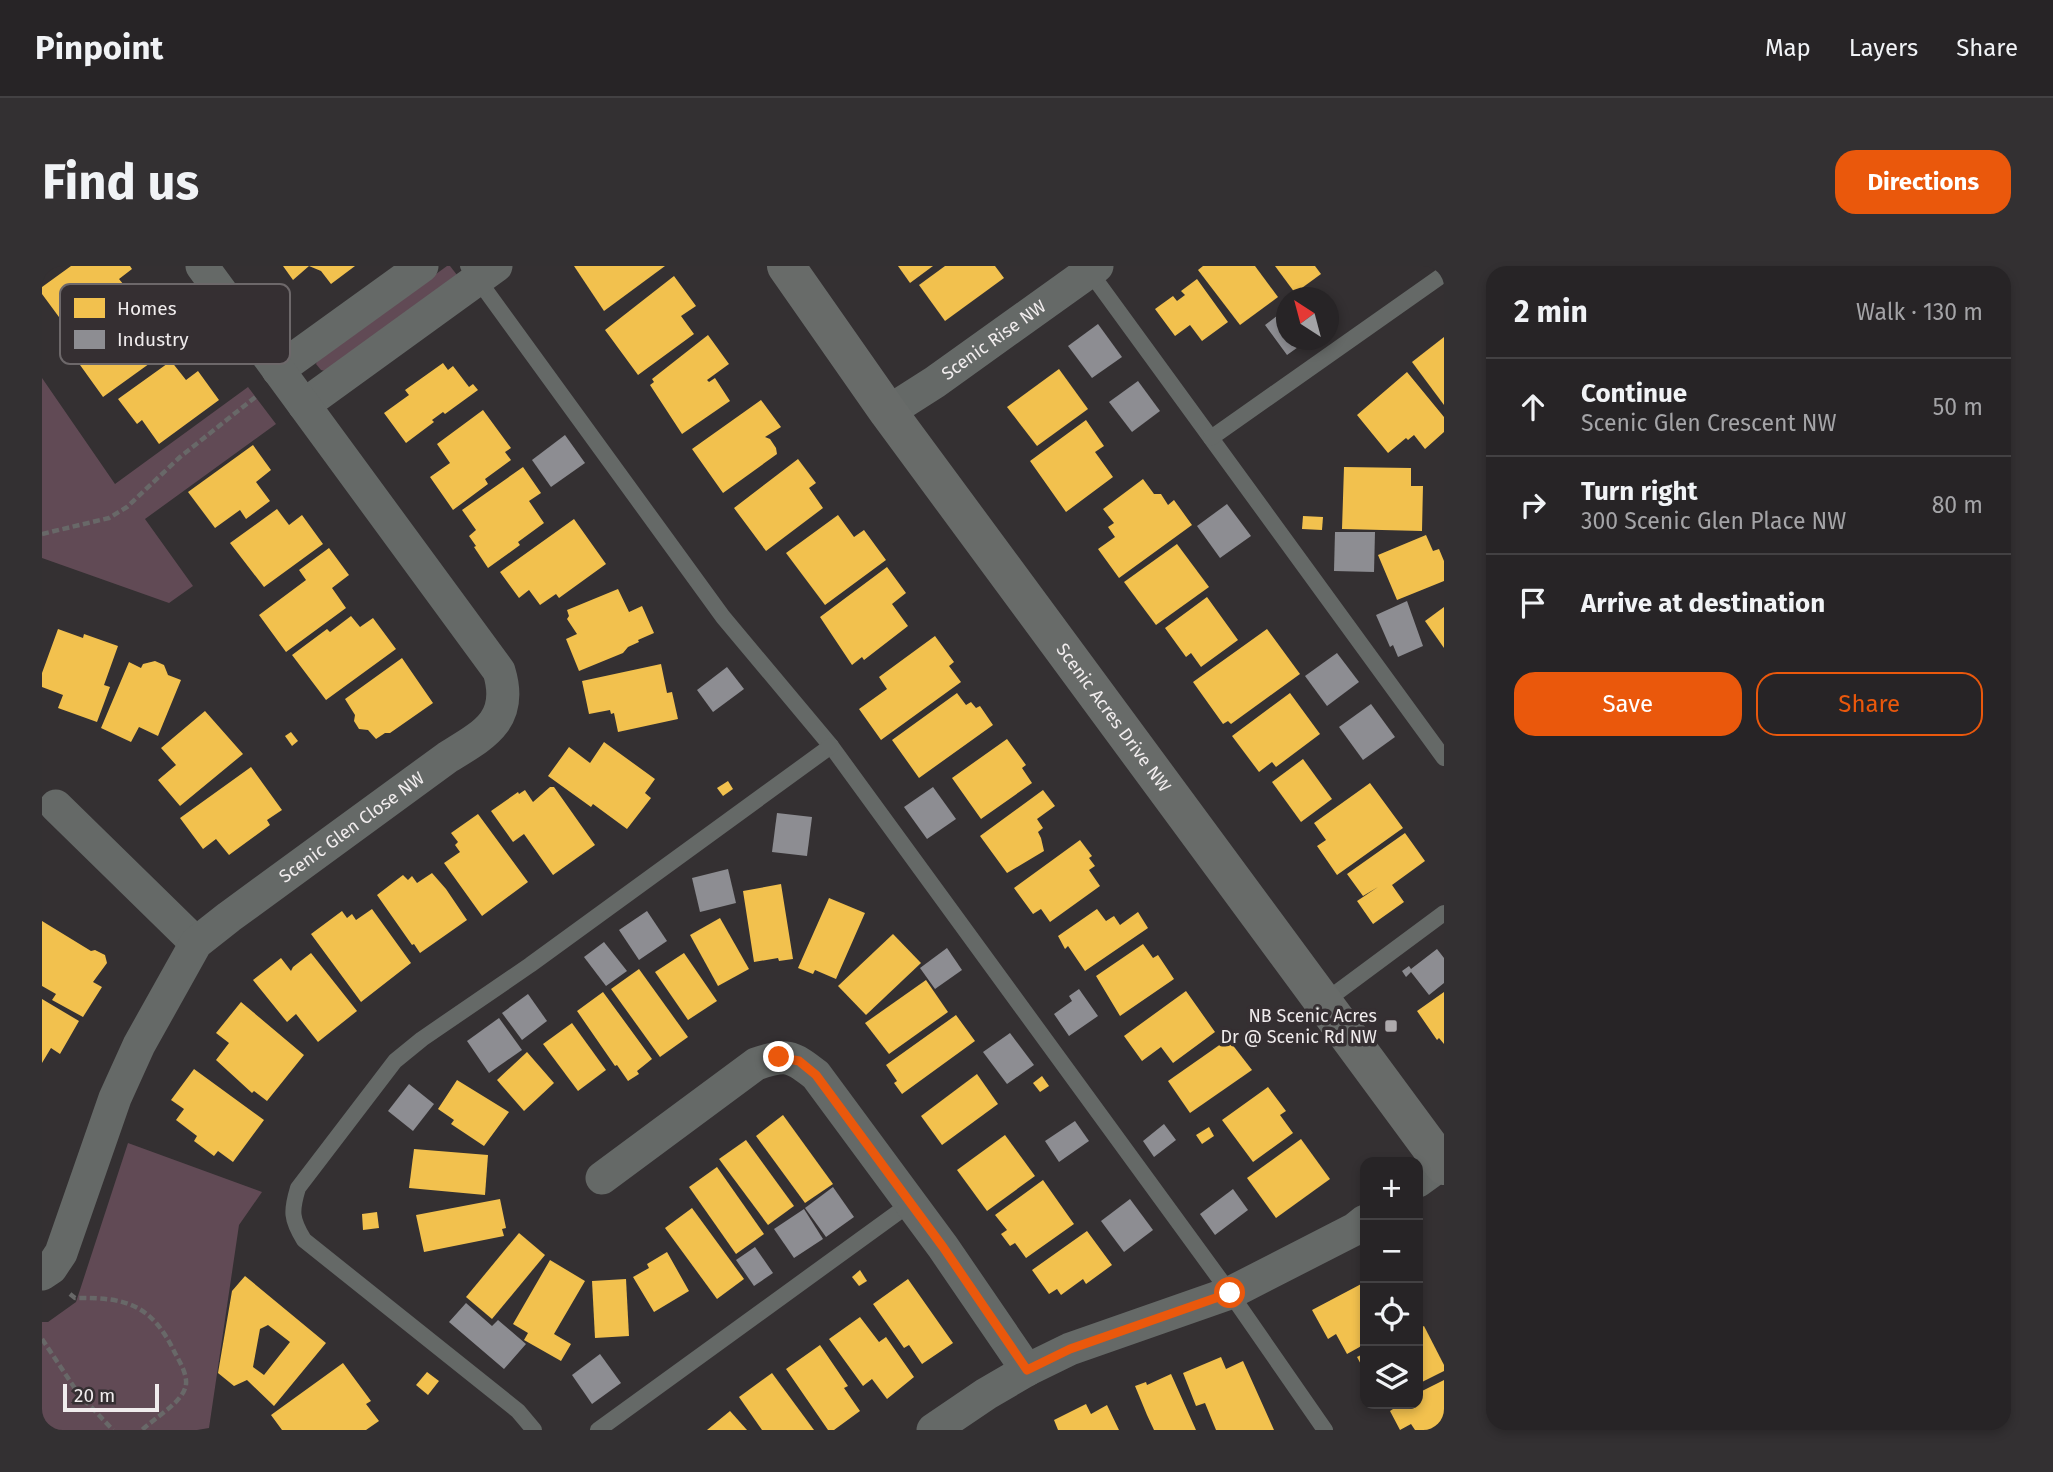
<!DOCTYPE html>
<html lang="en">
<head>
<meta charset="utf-8">
<style>
  body { margin:0; font-family:"Fira Sans",sans-serif; background:#333032; color:#f1f3f6 }
  .controls { position:absolute; right:21px; bottom:21px; display:grid; overflow:hidden; border-radius:14px; box-shadow:0 4px 10px #0003 }
  .controls button { width:63px; height:63px; display:grid; place-items:center; padding:0; border:0; border-bottom:2px solid #434143; background:#272426; color:#f1f3f6; font:35px sans-serif }
  .compass { position:absolute; left:1234px; top:21px; width:63px; height:63px; border-radius:50%; background:#272426; box-shadow:0 4px 10px #0003; rotate:324deg }
  .scale { position:absolute; left:21px; bottom:18px; width:96px; box-sizing:border-box; padding-left:7px; border:4px solid #f0eced; border-top:0; font-size:19px; line-height:24px; white-space:nowrap; color:#f0eced; -webkit-text-stroke:5px #352f32; paint-order:stroke }
  .stop { position:absolute; width:21px; height:21px; margin:-16px; border:5px solid #ea580c; border-radius:50%; background:#fff }
  .stop.end { background:#ea580c; border-color:#fff; box-shadow:0 2px 7px #0008 }
  .list { margin:0; padding:0; list-style:none }
  h2 { display:flex; justify-content:space-between; align-items:center; height:91px; margin:0; padding:0 28px; font-size:30px }
  h2 small { font-size:23px; font-weight:400; color:#a4a4a7 }
  .list li { display:grid; grid-template-columns:46px 1fr auto; gap:21px; align-items:center; box-sizing:border-box; height:98px; padding:0 28px; border-top:2px solid #434143 }
  .list b { display:block; font-size:26px; white-space:nowrap }
  .list p { margin:0; font-size:23px; white-space:nowrap; color:#a4a4a7 }
  .list em { font-size:23px; font-style:normal; color:#a4a4a7 }
  .actions { display:flex; gap:14px; padding:21px 28px }
  .actions a { flex:1; padding:16px 0; border:2px solid #ea580c; border-radius:21px; text-align:center; font-size:24px; color:#ea580c }
  .actions .main { background:#ea580c; color:#fff }
  .icon { flex:none; width:38px; height:38px; fill:none; stroke:currentColor; stroke-width:2; stroke-linecap:round; stroke-linejoin:round }
  .map { position:relative; flex:none; width:1402px; height:1164px; overflow:hidden; border-radius:21px }
  header { display:flex; align-items:center; gap:42px; box-sizing:border-box; height:98px; padding:0 35px; background:#272426; border-bottom:2px solid #434143 }
  header strong { font-size:33px }
  nav { display:flex; gap:38px; margin-inline-start:auto; font-size:24px }
  .intro { display:flex; align-items:center; justify-content:space-between; box-sizing:border-box; height:168px; padding:0 42px }
  h1 { margin:0; font-size:49px }
  .button { padding:18px 32px; border-radius:21px; background:#ea580c; color:#fff; font-size:24px; font-weight:700 }
  main { display:flex; gap:42px; padding:0 42px }
  aside { flex:1; background:#272426; border-radius:21px; box-shadow:0 4px 10px #0003 }
  .map>svg:first-child { display:block }
  .green { fill:#614a55 }
  .homes { fill:#f2c14e; fill-rule:evenodd }
  .industry { fill:#8d8d92 }
  .lines { fill:none; stroke-linecap:round; stroke-linejoin:round }
  .path { stroke:#686868; stroke-width:4.5; stroke-dasharray:7 3.5; stroke-linecap:butt }
  .lane { stroke:#656967; stroke-width:16 }
  .street { stroke:#656967; stroke-width:33 }
  .secondary { stroke:#686b69; stroke-width:38 }
  .route { stroke:#ea580c; stroke-width:9 }
  .poi-dot { fill:#aeaaac; stroke:#352f32; stroke-width:2.5 }
  .labels { text-anchor:middle; dominant-baseline:central; stroke-width:7; stroke-linejoin:round; paint-order:stroke }
  .street-label { font-size:18px; fill:#f0eced; stroke:#352f32 }
  .poi-label { font-size:18px; fill:#f0eced; stroke:#352f32; text-anchor:end }
  .key { fill:#352f32; stroke:#6d686a; stroke-width:2 }
  .key-label { font-size:19px; fill:#f0eced }
</style>
</head>
<body>
<header>
<strong>Pinpoint</strong>
<nav><a>Map</a><a>Layers</a><a>Share</a></nav>
</header>
<div class="intro"><h1>Find us</h1><a class="button">Directions</a></div>
<main>
<div class="map">
<svg width="1402" height="1164" viewBox="0 0 1402 1164">
  <rect width="100%" height="100%" fill="#343032"/>
  <!-- green -->
  <g class="green">
    <path d="M405,0H408L415,9L283,105L279,104L274,98L276,94Z"/>
    <path d="M0,112L73,218L206,121L234,158L103,253L151,320L127,337L0,292Z"/>
    <path d="M86,877L220,926L197,959L167,1162L155,1164H0V1056H6L34,1036Z"/>
  </g>
  <!-- homes -->
  <g class="homes">
    <path d="M29,0H88L90,3L77,13L86,24L64,41L67,45L46,60L43,56L28,66L0,28V21Z"/>
    <path d="M241,0H313L289,18L279,5L267,0L251,14Z"/>
    <path d="M532,0H623L562,45Z"/>
    <path d="M856,0H891L868,17Z"/>
    <path d="M903,0H953L962,12L903,55L877,19Z"/>
    <path d="M1161,0H1213L1236,31L1198,59L1156,4Z"/>
    <path d="M1233,0H1273L1279,8L1253,27Z"/>
    <path d="M632,10L654,40L639,50L652,68L596,109L563,64Z"/>
    <path d="M1155,13L1186,56L1160,75L1148,59L1133,70L1113,43L1131,30L1135,35L1143,29L1139,25Z"/>
    <path d="M101,28L123,58L98,77L111,95L61,131L28,85Z"/>
    <path d="M666,69L687,98L665,114L667,116L673,112L688,135L640,168L608,119L612,116L610,113Z"/>
    <path d="M1402,71V139L1370,96Z"/>
    <path d="M129,95L144,114L156,105L177,134L117,178L100,154L95,158L76,133Z"/>
    <path d="M401,97L406,104L411,100L427,121L431,118L436,124L403,148L401,146L390,154L392,156L364,177L342,147L367,129L363,124Z"/>
    <path d="M1017,103L1046,143L995,180L965,141Z"/>
    <path d="M1365,106L1402,151V166L1383,183L1372,169L1366,174L1364,172L1346,187L1315,149Z"/>
    <path d="M719,134L739,161L723,171L728,173L734,182L735,188L681,227L650,183Z"/>
    <path d="M441,144L469,182L463,186L469,194L443,213L446,218L411,244L388,211L408,197L395,178Z"/>
    <path d="M1044,154L1062,180L1053,186L1071,211L1024,246L988,195Z"/>
    <path d="M211,179L229,204L214,216L228,235L204,253L198,244L173,262L146,226Z"/>
    <path d="M756,193L774,217L767,222L781,242L724,285L692,242Z"/>
    <path d="M481,201L499,227L487,235L502,257L476,276L478,279L446,302L432,281L434,280L427,270L434,264L420,244Z"/>
    <path d="M1302,201L1369,202V220H1381L1380,265L1300,263Z"/>
    <path d="M1101,213L1112,228H1119L1126,239L1132,234L1150,259L1077,312L1056,283L1073,271L1066,261L1072,257L1061,243Z"/>
    <path d="M235,243L247,259L260,249L281,278L222,321L188,277Z"/>
    <path d="M796,249L812,271L822,264L844,294L783,339L744,287Z"/>
    <path d="M1261,250L1281,251L1280,264L1260,263Z"/>
    <path d="M532,253L564,298L517,332L514,328L498,339L487,324L477,332L458,306Z"/>
    <path d="M1384,269L1391,285L1397,283L1402,295V315L1355,334L1336,289Z"/>
    <path d="M1135,278L1167,321L1114,359L1082,316Z"/>
    <path d="M287,282L307,309L290,322L304,342L244,386L217,349L264,314L257,304Z"/>
    <path d="M845,301L864,327L850,338L866,360L822,394L820,391L810,399L778,351Z"/>
    <path d="M576,323L587,346L600,340L612,367L596,374L597,376L586,381L581,387L537,405L524,373L535,368L525,353L527,350L525,344Z"/>
    <path d="M1165,331L1196,374L1159,401L1149,387L1144,391L1123,362Z"/>
    <path d="M1402,341V382L1383,355Z"/>
    <path d="M309,350L318,361L331,352L354,383L284,434L250,389L285,363L288,366Z"/>
    <path d="M16,363L41,372L42,368L76,380L62,419L68,421L55,456L16,442L21,429L0,421V407Z"/>
    <path d="M1225,363L1258,408L1189,458L1186,455L1181,458L1151,416Z"/>
    <path d="M893,370L912,396L907,400L919,416L839,474L817,443L845,423L837,411Z"/>
    <path d="M360,392L391,437L348,467H343L334,473L326,464L317,463L312,455L313,449L303,433Z"/>
    <path d="M113,395L122,399L126,409L139,414L116,470L97,461L89,476L59,462L87,396L99,402L101,398Z"/>
    <path d="M619,398L625,427L630,426L636,453L576,466L572,447L569,448L568,444L547,448L540,415Z"/>
    <path d="M915,427L924,439L929,436L934,442L938,440L951,459L877,512L850,474Z"/>
    <path d="M1248,427L1278,468L1234,501L1230,496L1217,506L1190,470Z"/>
    <path d="M163,445L201,488L138,540L116,514L134,499L119,482Z"/>
    <path d="M249,466L256,475L250,480L243,470Z"/>
    <path d="M965,473L984,499L980,502L990,517L939,553L910,512Z"/>
    <path d="M562,476L613,513L603,527L609,532L585,563L551,538L549,541L506,510L527,481L548,497Z"/>
    <path d="M1261,493L1290,533L1259,556L1230,516Z"/>
    <path d="M209,501L240,544L225,554L228,559L187,589L174,573L161,583L138,552Z"/>
    <path d="M686,515L691,523L681,530L675,522Z"/>
    <path d="M1328,517L1361,562L1295,609L1275,580L1284,574L1272,557Z"/>
    <path d="M508,521H512L553,579L511,609L482,568L471,576L449,545L476,526L477,528L483,524L491,536Z"/>
    <path d="M1001,524L1013,540L995,553L1001,562L996,566L999,572L1002,585L965,607L938,570Z"/>
    <path d="M436,548L486,616L440,650L402,597L418,586L413,579L416,576L409,567Z"/>
    <path d="M1363,567L1383,595L1350,619L1362,636L1331,658L1315,635L1336,621L1321,630L1305,608Z"/>
    <path d="M1038,574L1050,590L1047,592L1053,600L1047,604L1058,620L1008,656L999,643L991,648L972,622Z"/>
    <path d="M390,607L404,623L425,654L378,687L372,678L370,679L335,629L361,609L366,614L370,610L375,617Z"/>
    <path d="M739,618L751,693L737,695L736,692L712,696L701,625Z"/>
    <path d="M787,632L823,647L794,713L773,704L771,708L756,702Z"/>
    <path d="M330,643L369,697L319,736L269,668L300,645L305,652L310,648L314,654Z"/>
    <path d="M1055,643L1064,655L1072,650L1078,659L1096,646L1106,662L1043,705L1026,680L1023,683L1016,670Z"/>
    <path d="M678,652L707,703L676,720L648,669Z"/>
    <path d="M0,655L49,685L53,684L63,689L65,697L51,716L60,721L41,751L10,734L14,728L0,720Z"/>
    <path d="M851,668L879,697L824,749L796,720Z"/>
    <path d="M1101,678L1111,692L1116,689L1132,713L1078,750L1054,710Z"/>
    <path d="M269,687L315,745L276,776L254,748L245,756L211,714L239,692L249,705L251,701Z"/>
    <path d="M642,687L675,735L646,754L613,706Z"/>
    <path d="M597,703L646,771L618,791L569,723Z"/>
    <path d="M884,714L906,746L847,788L823,757Z"/>
    <path d="M1144,725L1173,766L1131,797L1119,781L1100,795L1082,770Z"/>
    <path d="M561,726L610,793L595,805L597,808L586,815L575,799L573,800L535,745Z"/>
    <path d="M1402,726V778L1397,772L1395,774L1375,745Z"/>
    <path d="M0,733L37,755L18,788L9,782L0,797Z"/>
    <path d="M199,736L262,789L225,835L212,825L210,827L174,794L187,777L174,767Z"/>
    <path d="M914,749L933,775L860,828L852,817L855,815L844,799Z"/>
    <path d="M530,757L564,804L536,825L501,778Z"/>
    <path d="M1186,773L1210,804L1148,847L1126,815Z"/>
    <path d="M485,786L512,817L482,845L455,814Z"/>
    <path d="M152,803L222,854L191,896L176,885L172,890L152,875L155,870L134,854L142,843L129,834Z"/>
    <path d="M935,808L956,838L900,879L879,850Z"/>
    <path d="M1000,810L1007,820L998,826L991,817Z"/>
    <path d="M415,814L467,846L442,880L409,858L412,854L396,843Z"/>
    <path d="M1226,821L1244,845L1238,849L1251,867L1211,896L1180,854Z"/>
    <path d="M741,849L791,918L763,937L714,870Z"/>
    <path d="M1167,861L1172,870L1160,878L1154,869Z"/>
    <path d="M963,869L993,910L945,945L915,904Z"/>
    <path d="M1259,873L1288,913L1234,952L1205,912Z"/>
    <path d="M704,874L752,940L726,959L677,893Z"/>
    <path d="M372,883L446,889L443,929L367,922Z"/>
    <path d="M675,901L722,968L694,988L647,921Z"/>
    <path d="M1001,914L1032,958L984,992L973,977L968,980L959,968L965,964L953,949Z"/>
    <path d="M458,933L464,962L460,963L462,970L382,986L374,949Z"/>
    <path d="M650,942L702,1013L675,1033L623,962Z"/>
    <path d="M335,946L337,962L321,964L320,948Z"/>
    <path d="M1045,965L1070,999L1044,1018L1041,1013L1019,1029L1015,1023L1007,1028L990,1004Z"/>
    <path d="M477,967L503,989L450,1053L424,1031Z"/>
    <path d="M625,986L647,1025L612,1046L591,1011L607,1002L605,998Z"/>
    <path d="M508,994L543,1015L512,1068L529,1078L519,1095L482,1074L486,1067L471,1058Z"/>
    <path d="M818,1004L825,1015L817,1020L810,1011Z"/>
    <path d="M203,1010L284,1077L232,1140L205,1114L192,1120L176,1107L190,1025ZM226,1059L248,1076L222,1109L211,1101L218,1063Z"/>
    <path d="M584,1013L587,1070L553,1072L550,1015Z"/>
    <path d="M866,1013L911,1077L880,1098L867,1079L862,1082L831,1038Z"/>
    <path d="M1323,1016V1078L1305,1088L1294,1068L1286,1073L1270,1044Z"/>
    <path d="M818,1051L837,1076L844,1071L872,1111L845,1133L830,1113L821,1120L787,1073Z"/>
    <path d="M1382,1060L1402,1099V1105L1376,1118V1063Z"/>
    <path d="M778,1079L806,1120L802,1122L818,1145L792,1164H786L744,1103Z"/>
    <path d="M1323,1087V1106L1315,1091Z"/>
    <path d="M1179,1091L1184,1103L1201,1095L1232,1164H1174L1163,1137L1154,1140L1141,1107Z"/>
    <path d="M301,1097L329,1135L324,1138L337,1155L324,1164H240L229,1149Z"/>
    <path d="M385,1106L397,1115L386,1129L374,1119Z"/>
    <path d="M730,1107L772,1164H720L697,1131Z"/>
    <path d="M1129,1108L1154,1164H1112L1105,1149L1093,1120L1104,1116L1105,1119Z"/>
    <path d="M1402,1114V1164H1373L1369,1158L1358,1164L1348,1145L1354,1141L1353,1139L1376,1138V1127Z"/>
    <path d="M1044,1138L1049,1148L1065,1139L1077,1164H1016L1012,1154Z"/>
    <path d="M688,1145L705,1164H665Z"/>
  </g>
  <!-- industry -->
  <g class="industry">
    <path d="M1244,43V74H1266L1245,89L1223,59Z"/>
    <path d="M1056,58L1080,91L1050,112L1026,80Z"/>
    <path d="M1096,115L1118,145L1090,166L1067,136Z"/>
    <path d="M523,169L543,197L509,221L490,194Z"/>
    <path d="M1185,238L1209,270L1178,292L1155,260Z"/>
    <path d="M1293,266H1333L1332,306L1292,305Z"/>
    <path d="M1365,335L1381,380L1356,391L1351,379L1348,381L1334,349Z"/>
    <path d="M1295,387L1317,416L1285,440L1263,410Z"/>
    <path d="M685,401L702,423L671,446L655,424Z"/>
    <path d="M1329,438L1353,471L1321,494L1297,461Z"/>
    <path d="M891,521L914,553L885,573L862,541Z"/>
    <path d="M735,547L770,551L765,590L730,586Z"/>
    <path d="M686,603L694,637L658,646L650,612Z"/>
    <path d="M605,645L625,675L597,694L577,664Z"/>
    <path d="M562,676L585,705L564,720L542,691Z"/>
    <path d="M905,682L920,704L893,723L878,702Z"/>
    <path d="M1395,683L1402,692V717L1387,729L1369,706L1364,711L1360,705L1367,700L1369,703Z"/>
    <path d="M1037,723L1056,750L1027,770L1012,748L1030,735L1027,730Z"/>
    <path d="M486,728L505,755L480,774L460,747Z"/>
    <path d="M457,752L480,784L447,807L425,775Z"/>
    <path d="M968,767L992,799L965,818L941,786Z"/>
    <path d="M367,818L392,838L371,865L346,845Z"/>
    <path d="M1033,855L1047,875L1017,896L1003,875Z"/>
    <path d="M1122,858L1134,874L1112,891L1101,875Z"/>
    <path d="M791,921L812,951L784,971L763,942Z"/>
    <path d="M1191,923L1206,944L1173,969L1158,948Z"/>
    <path d="M1088,933L1111,964L1082,986L1059,955Z"/>
    <path d="M762,943L781,973L752,992L732,963Z"/>
    <path d="M713,981L731,1007L712,1020L694,994Z"/>
    <path d="M424,1037L450,1060L456,1054L484,1078L462,1103L407,1056Z"/>
    <path d="M558,1088L579,1117L550,1138L530,1109Z"/>
  </g>
  <g class="lines">
    <!-- path -->
    <g class="path">
      <path d="M0,268L67,252L85,241L138,191L216,129"/>
      <path d="M28,1028L33,1032C85,1031 110,1039 133,1087C138,1096 145,1108 144,1118C143,1135 111,1153 100,1164"/>
      <path d="M0,1073L36,1127L71,1164"/>
    </g>
    <!-- lane -->
    <g class="lane">
      <path d="M426,0L681,351L789,480L1188,1027L1283,1164"/>
      <path d="M1045,2L1402,492"/>
      <path d="M1169,172L1402,8"/>
      <path d="M1282,736L1402,647"/>
      <path d="M492,1164L476,1145L262,974C249,953 249,945 256,922L353,795L380,773L488,699L789,480"/>
      <path d="M556,1164L869,937"/>
    </g>
    <!-- street -->
    <g class="street">
      <path d="M236,104L380,0"/>
      <path d="M262,139L454,0"/>
      <path id="s1" d="M846,146L893,116L1055,0"/>
      <path d="M14,540L154,677"/>
      <path d="M560,912L714,798C744,788 749,789 774,809L901,981L985,1104"/>
      <path d="M1376,915L1402,896"/>
      <path id="s2" d="M0,1008L9,1002L19,987L73,832L97,779L154,677L187,651L406,491C442,469 472,454 457,405L160,0"/>
      <path d="M891,1164L944,1128L985,1104L1028,1083L1188,1027L1313,963L1323,955"/>
    </g>
    <!-- secondary -->
    <path class="secondary" id="s3" d="M744,0L846,146L1402,900"/>
  </g>
  <g class="lines">
    <!-- route -->
    <path class="route" d="M737,791L757,795L774,809L901,981L985,1104L1028,1083L1188,1027"/>
  </g>
  <!-- markers -->
  <rect class="poi-dot" x="1342" y="753" width="14" height="14" rx="3.5"/>
  <g class="labels">
    <!-- street labels -->
    <g class="street-label">
      <text stroke="none"><textPath href="#s1" startOffset="128">Scenic Rise NW</textPath></text>
      <text stroke="none"><textPath href="#s3" startOffset="558">Scenic Acres Drive NW</textPath></text>
      <text stroke="none"><textPath href="#s2" startOffset="562">Scenic Glen Close NW</textPath></text>
    </g>
    <!-- poi labels -->
    <g class="poi-label">
      <text x="1335" y="750">NB Scenic Acres<tspan x="1335" dy="21">Dr @ Scenic Rd NW</tspan></text>
    </g>
  </g>
  <!-- legend -->
  <rect x="18" y="18" width="230" height="80" rx="10" class="key"/>
  <rect x="32" y="32" width="31" height="20" fill="#f2c14e"/>
  <rect x="32" y="64" width="31" height="19" fill="#8d8d92"/>
  <g class="key-label">
    <text x="75" y="49">Homes</text>
    <text x="75" y="80">Industry</text>
  </g>
</svg>
<div class="controls">
<button>+</button>
<button>−</button>
<button><svg class="icon" aria-label="locate" viewBox="0 0 24 24"><circle cx="12" cy="12" r="6"/><path d="M12 2v4M12 18v4M2 12h4M18 12h4"/></svg></button>
<button><svg class="icon" aria-label="layers" viewBox="0 0 24 24"><path d="M12 4l9 5-9 5-9-5zM3 14l9 5 9-5"/></svg></button>
</div>
<svg class="compass" viewBox="-18 -18 36 36"><path d="M0-13l5 13h-10z" fill="#e53935"/><path d="M0 13l5-13h-10z" fill="#a4a4a7"/></svg>
<div class="scale">20 m</div>
<div class="stop" style="left:1188px;top:1027px"></div>
<div class="stop end" style="left:737px;top:791px"></div>
</div>
<aside>
<h2>2 min<small>Walk · 130 m</small></h2>
<ul class="list">
<li><svg class="icon" aria-label="ahead" viewBox="0 0 24 24"><path d="M12 20V5M6 11l6-6 6 6"/></svg><div><b>Continue</b><p>Scenic Glen Crescent NW</p></div><em>50 m</em></li>
<li><svg class="icon" aria-label="right" viewBox="0 0 24 24"><path d="M7 20v-9h11M14 6l5 5-5 5"/></svg><div><b>Turn right</b><p>300 Scenic Glen Place NW</p></div><em>80 m</em></li>
<li><svg class="icon" aria-label="arrive" viewBox="0 0 24 24"><path d="M6 21V4h12l-3 4 3 4H6"/></svg><div><b>Arrive at destination</b></div></li>
</ul>
<div class="actions"><a class="main">Save</a><a>Share</a></div>
</aside>
</main>
</body>
</html>
